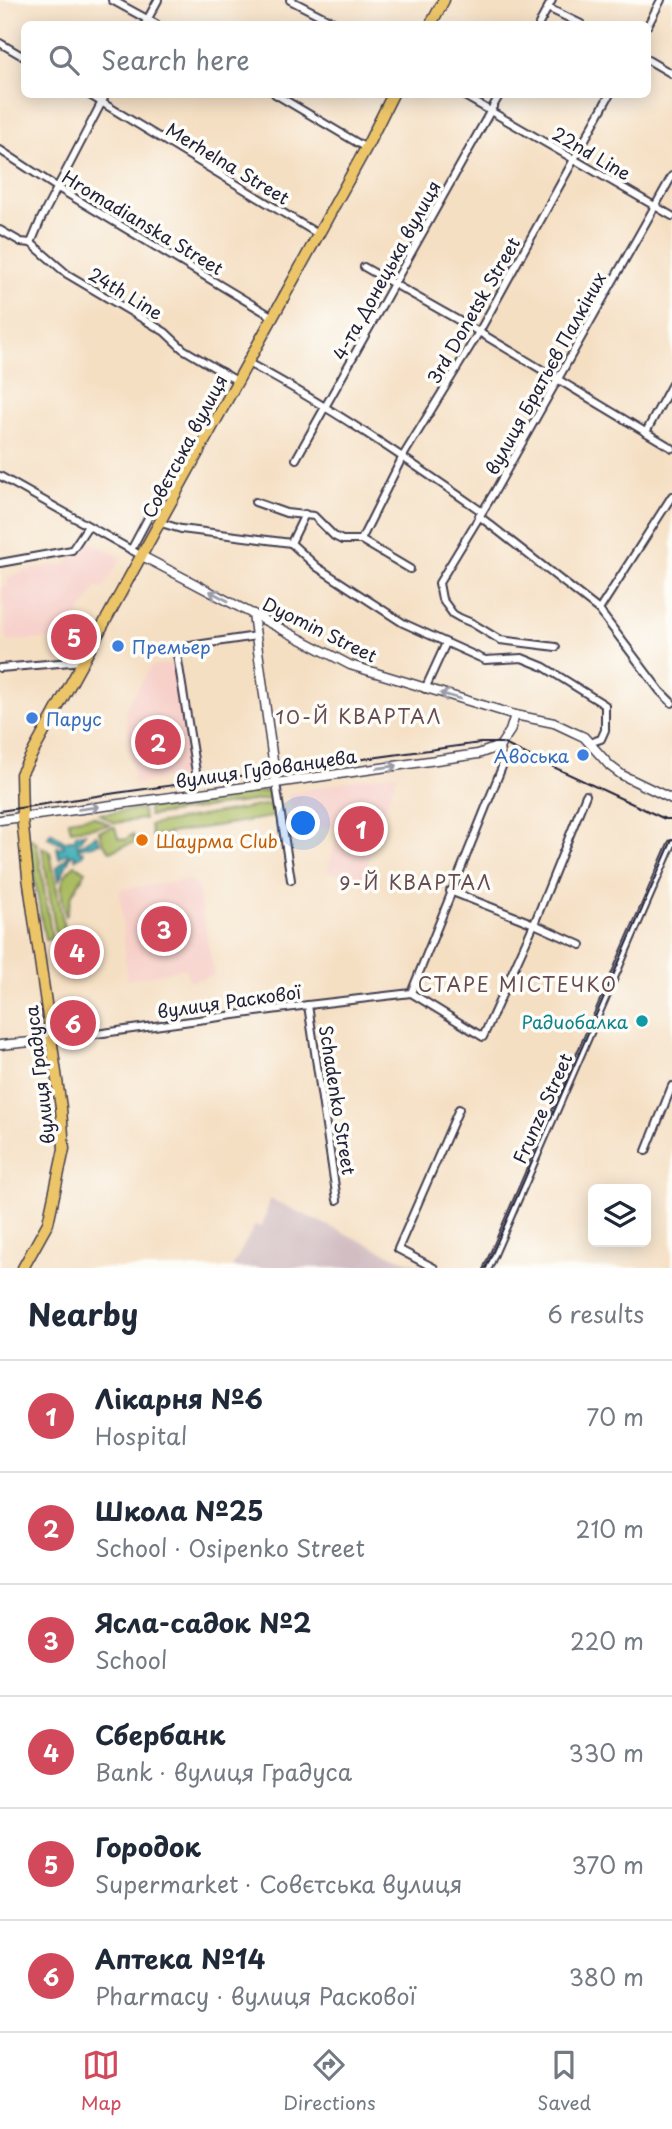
<!DOCTYPE html>
<html lang="en">
<head>
<meta charset="utf-8">
<style>
  body { margin:0; font-family:"Playpen Sans",sans-serif; background:#f6f6f7; color:#1f2937 }
  .controls { position:absolute; right:21px; bottom:21px; display:grid; overflow:hidden; border-radius:10px; box-shadow:0 4px 18px #0003 }
  .controls button { width:63px; height:63px; display:grid; place-items:center; padding:0; border:0; border-bottom:2px solid #e0e1e3; background:#fff; color:#1f2937; font:35px sans-serif }
  .you { position:absolute; left:304px; top:824px; width:24px; height:24px; margin:-18px; border:5px solid #fff; border-radius:50%; background:#1a73e8; box-shadow:0 0 0 10px #1a73e833 }
  .badge { display:grid; place-items:center; width:46px; height:46px; border-radius:50%; background:#d1495b; color:#fff; font-size:23px; font-weight:700 }
  .pin { position:absolute; translate:-50% -50%; border:4px solid #fff; box-shadow:0 2px 7px #0006 }
  .list { margin:0; padding:0; list-style:none }
  h2 { display:flex; justify-content:space-between; align-items:center; height:91px; margin:0; padding:0 28px; font-size:30px }
  h2 small { font-size:23px; font-weight:400; color:#747a83 }
  .list li { display:grid; grid-template-columns:46px 1fr auto; gap:21px; align-items:center; box-sizing:border-box; height:112px; padding:0 28px; border-top:2px solid #e0e1e3 }
  .list b { display:block; font-size:26px; white-space:nowrap }
  .list p { margin:0; font-size:23px; white-space:nowrap; color:#747a83 }
  .list em { font-size:23px; font-style:normal; color:#747a83 }
  .icon { flex:none; width:38px; height:38px; fill:none; stroke:currentColor; stroke-width:2; stroke-linecap:round; stroke-linejoin:round }
  .map { position:relative; flex:none; width:672px; height:1268px; overflow:hidden }
  .search { position:absolute; background:#fff; box-shadow:0 4px 18px #0003; left:21px; right:21px; top:21px; height:77px; display:flex; align-items:center; gap:18px; box-sizing:border-box; padding:0 24px; border-radius:10px; color:#747a83; font-size:26px }
  .sheet { height:763px; background:#fff }
  nav { display:flex; justify-content:space-around; align-items:center; box-sizing:border-box; height:98px; border-top:2px solid #e0e1e3; background:#fff; font-size:19px; color:#747a83 }
  nav a { display:grid; justify-items:center; gap:4px }
  nav .on { color:#d1495b }
  .map>svg:first-child { display:block }
  .built { fill:#f7d0ca }
  .industrial { fill:#d2bec2 }
  .green { fill:#aabc60; stroke:#666f4e; stroke-width:2 }
  .water { fill:#3cadb6; stroke:#2f6878; stroke-width:2 }
  .lines { fill:none; stroke-linecap:round; stroke-linejoin:round }
  .minor-casing { stroke:#423e4f; stroke-width:10 }
  .tertiary-casing { stroke:#423e4f; stroke-width:11 }
  .primary-casing { stroke:#423e4f; stroke-width:13 }
  .minor { stroke:#fff; stroke-width:6 }
  .tertiary { stroke:#fff; stroke-width:8 }
  .primary { stroke:#edc569; stroke-width:10 }
  .tram { stroke:#22223b; stroke-width:2 }
  .oneway { stroke:#9c9ca7 }
  .shop-dot { fill:#3f7fe0; stroke:#fdfcf7; stroke-width:2.5 }
  .food-dot { fill:#e8710a; stroke:#fdfcf7; stroke-width:2.5 }
  .culture-dot { fill:#0f9aa8; stroke:#fdfcf7; stroke-width:2.5 }
  .labels { text-anchor:middle; dominant-baseline:central; stroke-width:7; stroke-linejoin:round; paint-order:stroke }
  .street-label { font-size:18px; fill:#22223b; stroke:#fdfcf7 }
  .shop-label { font-size:18px; fill:#366cbe; stroke:#fdfcf7; text-anchor:start }
  .food-label { font-size:18px; fill:#c56008; stroke:#fdfcf7; text-anchor:start }
  .culture-label { font-size:18px; fill:#0d838f; stroke:#fdfcf7; text-anchor:end }
  .neighbourhood-label { font-size:19px; letter-spacing:2px; fill:#664b52; stroke:#fdfcf7 }
</style>
</head>
<body>
<div class="map">
<svg width="672" height="1268" viewBox="0 0 672 1268">
  <rect width="100%" height="100%" fill="#fdfcf7"/>
  <filter id="ink" filterUnits="userSpaceOnUse"><feTurbulence type="fractalNoise" baseFrequency=".0143" numOctaves="2"/><feDisplacementMap in="SourceGraphic" scale="14" xChannelSelector="R" yChannelSelector="G"/><feConvolveMatrix kernelMatrix="1 2 1 2 8 2 1 2 1" color-interpolation-filters="sRGB"/></filter>
  <filter id="wash" filterUnits="userSpaceOnUse"><feTurbulence type="fractalNoise" baseFrequency=".00686" numOctaves="4" result="noise"/><feDisplacementMap in="SourceGraphic" scale="28" xChannelSelector="R" yChannelSelector="G"/><feGaussianBlur stdDeviation="1.57" result="paint"/><feColorMatrix in="noise" values="0 0 0 0 0 0 0 0 0 0 0 0 0 0 0 0 0 1.4 0 .05"/><feComposite in="paint" operator="in"/></filter>
  <g filter="url(#wash)">
    <rect width="100%" height="100%" fill="#f5dfc3"/>
    <!-- built -->
    <g class="built">
      <path d="M87,540L121,558L103,589L97,586L65,638L7,641L1,586H7V578L26,570L66,564L72,556L77,557Z"/>
      <path d="M176,663L193,774L134,784L125,710L151,666Z"/>
      <path d="M398,774L376,833L363,881L327,871L337,836L348,825L347,812L345,825L295,831L288,794L359,779Z"/>
      <path d="M190,880L198,889L214,975L190,982L185,968L127,980L120,889Z"/>
    </g>
    <!-- industrial -->
    <path class="industrial" d="M270,1199L396,1257L428,1268H232L255,1225L262,1227Z"/>
    <!-- green -->
    <g class="green">
      <path d="M273,790L274,798L149,816L148,808Z"/>
      <path d="M276,803L278,816L152,836L150,825Z"/>
      <path d="M142,809L144,819L115,823L99,814Z"/>
      <path d="M93,816L110,825L71,830L68,820Z"/>
      <path d="M115,827L118,838L125,840L133,834L135,842L110,851L103,843L99,831Z"/>
      <path d="M32,839L37,844L52,939L45,940L28,840Z"/>
      <path d="M42,847L50,852L65,934L56,935Z"/>
      <path d="M75,865L86,871L72,895L66,917C62,896 55,880 75,865Z"/>
    </g>
    <!-- water -->
    <path class="water" d="M51,832L65,842L69,840H75L76,834L85,833L77,844L78,846L96,835L100,843L79,848L78,850L84,852L82,856L75,859V855H71L59,880L57,868L69,855L67,853L59,858L57,847H64V845L48,837Z"/>
  </g>
  <g filter="url(#ink)">
    <g class="lines">
      <defs>
        <g id="minor">
          <path d="M112,0L156,24"/>
          <path d="M290,0L337,24"/>
          <path d="M548,8L581,24"/>
          <path d="M145,24L158,0"/>
          <path d="M539,24L552,0"/>
          <path d="M648,25L661,0"/>
          <path d="M0,43L24,57"/>
          <path d="M648,60L672,74"/>
          <path d="M88,94L318,234"/>
          <path d="M275,94L366,148"/>
          <path d="M461,94L672,216"/>
          <path d="M0,150L58,188L273,317"/>
          <path d="M0,230L21,242L31,243L67,274L165,332L183,349L237,381"/>
          <path d="M31,243L41,219L106,94"/>
          <path d="M364,267L479,332L672,448"/>
          <path d="M248,363C329,406 405,458 481,511"/>
          <path d="M646,432L672,384"/>
          <path d="M296,459L500,94"/>
          <path d="M0,476L142,556"/>
          <path d="M255,502L286,513L314,516L334,536L342,540H361L410,569"/>
          <path d="M479,516L599,610L660,691L672,703"/>
          <path d="M161,523L181,529L291,543"/>
          <path d="M361,540L403,456L479,332L610,94"/>
          <path d="M291,543L317,567L403,623L485,660L522,658L544,667L605,705V730L601,739L589,743"/>
          <path d="M291,543L305,514"/>
          <path d="M131,550L148,518"/>
          <path d="M0,563L72,550L88,526"/>
          <path d="M599,610L672,496"/>
          <path d="M556,647L500,640L472,623L460,618L453,614L442,599L439,583L495,491L672,176"/>
          <path d="M0,668L83,661"/>
          <path d="M425,689L446,643"/>
          <path d="M196,772L176,648L256,636"/>
          <path d="M276,783L291,880"/>
          <path d="M450,891L534,924L581,945"/>
          <path d="M411,993L483,1037L534,924L586,795"/>
          <path d="M411,993L502,767L500,746"/>
          <path d="M308,1005L337,1200"/>
          <path d="M52,1040L308,1005L411,993"/>
          <path d="M646,1151L672,1086"/>
          <path d="M434,1268L398,1249L459,1109"/>
          <path d="M488,1268L672,844"/>
        </g>
        <g id="tertiary">
          <path d="M142,556L350,665L515,715L554,723L571,731L584,737L610,766L622,775L672,799"/>
          <path d="M253,614L276,783"/>
          <path d="M0,820L276,783L478,754L500,746L510,731L515,715"/>
          <path d="M0,1045L52,1040"/>
        </g>
        <g id="primary">
          <path d="M431,24L444,0"/>
          <path d="M23,1268L48,1223L64,1149L61,1108L28,877L22,817L21,774L366,148L393,94"/>
        </g>
      </defs>
      <!-- minor casing -->
      <use href="#minor" class="minor-casing"/>
      <!-- tertiary casing -->
      <use href="#tertiary" class="tertiary-casing"/>
      <!-- primary casing -->
      <use href="#primary" class="primary-casing"/>
      <!-- minor -->
      <use href="#minor" class="minor"/>
      <!-- tertiary -->
      <use href="#tertiary" class="tertiary"/>
      <!-- primary -->
      <use href="#primary" class="primary"/>
      <!-- tram -->
      <g class="tram">
        <path d="M0,811L116,793L480,743H502L665,819H672"/>
        <path d="M486,1268L672,840"/>
      </g>
    </g>
    <!-- one-way arrows -->
    <defs><path id="oneway-shaft" d="M-6 0H5M1.5-3L5.5 0L1.5 3" fill="none" stroke-width="1.6" stroke-linecap="round" stroke-linejoin="round" transform="scale(1.75)"/></defs>
    <g class="oneway">
      <use href="#oneway-shaft" transform="translate(219 596) rotate(-152)"/>
      <use href="#oneway-shaft" transform="translate(450 696) rotate(-164)"/>
      <use href="#oneway-shaft" transform="translate(387 767) rotate(-8)"/>
      <use href="#oneway-shaft" transform="translate(89 808) rotate(-8)"/>
    </g>
  </g>
  <!-- markers -->
  <g class="shop-dot">
    <circle cx="118" cy="646" r="7"/>
    <circle cx="32" cy="718" r="7"/>
    <circle cx="583" cy="755" r="7"/>
  </g>
  <circle class="food-dot" cx="142" cy="840" r="7"/>
  <circle class="culture-dot" cx="642" cy="1021" r="7"/>
  <g class="labels">
    <!-- street labels -->
    <g class="street-label">
      <text transform="translate(592 153) rotate(30)">22nd Line</text>
      <text transform="translate(228 163) rotate(31)">Merhelna Street</text>
      <text transform="translate(143 222) rotate(31)">Hromadianska Street</text>
      <text transform="translate(386 270) rotate(-61)">4-та Донецька вулиця</text>
      <text transform="translate(126 293) rotate(31)">24th Line</text>
      <text transform="translate(473 310) rotate(-60)">3rd Donetsk Street</text>
      <text transform="translate(545 373) rotate(-61)">вулиця Братьєв Палкіних</text>
      <text transform="translate(184 446) rotate(-62)">Совєтська вулиця</text>
      <text transform="translate(320 629) rotate(26)">Dyomin Street</text>
      <text transform="translate(266 768) rotate(-8)">вулиця Гудованцева</text>
      <text transform="translate(229 1001) rotate(-8)">вулиця Раскової</text>
      <text transform="translate(39 1075) rotate(-97)">вулиця Градуса</text>
      <text transform="translate(338 1100) rotate(81)">Schadenko Street</text>
      <text transform="translate(542 1108) rotate(-66)">Frunze Street</text>
    </g>
    <!-- shop labels -->
    <g class="shop-label">
      <text x="132" y="646">Премьер</text>
      <text x="46" y="718">Парус</text>
      <text x="569" y="755" text-anchor="end">Авоська</text>
    </g>
    <!-- food labels -->
    <g class="food-label">
      <text x="156" y="840">Шаурма Club</text>
    </g>
    <!-- culture labels -->
    <g class="culture-label">
      <text x="628" y="1021">Радиобалка</text>
    </g>
    <!-- neighbourhood labels -->
    <g class="neighbourhood-label">
      <text x="359" y="716">10-Й КВАРТАЛ</text>
      <text x="416" y="882">9-Й КВАРТАЛ</text>
      <text x="518" y="984">СТАРЕ МІСТЕЧКО</text>
    </g>
  </g>
</svg>
<div class="controls">
<button><svg class="icon" aria-label="layers" viewBox="0 0 24 24"><path d="M12 4l9 5-9 5-9-5zM3 14l9 5 9-5"/></svg></button>
</div>
<div class="you"></div>
<div class="pin badge" style="left:361px;top:829px">1</div>
<div class="pin badge" style="left:158px;top:742px">2</div>
<div class="pin badge" style="left:164px;top:929px">3</div>
<div class="pin badge" style="left:77px;top:952px">4</div>
<div class="pin badge" style="left:74px;top:637px">5</div>
<div class="pin badge" style="left:73px;top:1023px">6</div>
<div class="search"><svg class="icon" aria-label="search" viewBox="0 0 24 24"><circle cx="10" cy="10" r="6"/><path d="M15 15l6 6"/></svg>Search here</div>
</div>
<section class="sheet">
<h2>Nearby<small>6 results</small></h2>
<ul class="list">
<li><span class="badge">1</span><div><b>Лікарня №6</b><p>Hospital</p></div><em>70 m</em></li>
<li><span class="badge">2</span><div><b>Школа №25</b><p>School · Osipenko Street</p></div><em>210 m</em></li>
<li><span class="badge">3</span><div><b>Ясла-садок №2</b><p>School</p></div><em>220 m</em></li>
<li><span class="badge">4</span><div><b>Сбербанк</b><p>Bank · вулиця Градуса</p></div><em>330 m</em></li>
<li><span class="badge">5</span><div><b>Городок</b><p>Supermarket · Совєтська вулиця</p></div><em>370 m</em></li>
<li><span class="badge">6</span><div><b>Аптека №14</b><p>Pharmacy · вулиця Раскової</p></div><em>380 m</em></li>
</ul>
</section>
<nav>
<a class="on"><svg class="icon" aria-label="map" viewBox="0 0 24 24"><path d="M3 6l6-2 6 2 6-2v14l-6 2-6-2-6 2zM9 4v14M15 6v14"/></svg>Map</a>
<a><svg class="icon" aria-label="directions" viewBox="0 0 24 24"><path d="M12 3l9 9-9 9-9-9zM9 14v-3h6M13 9l2 2-2 2"/></svg>Directions</a>
<a><svg class="icon" aria-label="saved" viewBox="0 0 24 24"><path d="M7 4h10v16l-5-4-5 4z"/></svg>Saved</a>
</nav>
</body>
</html>
